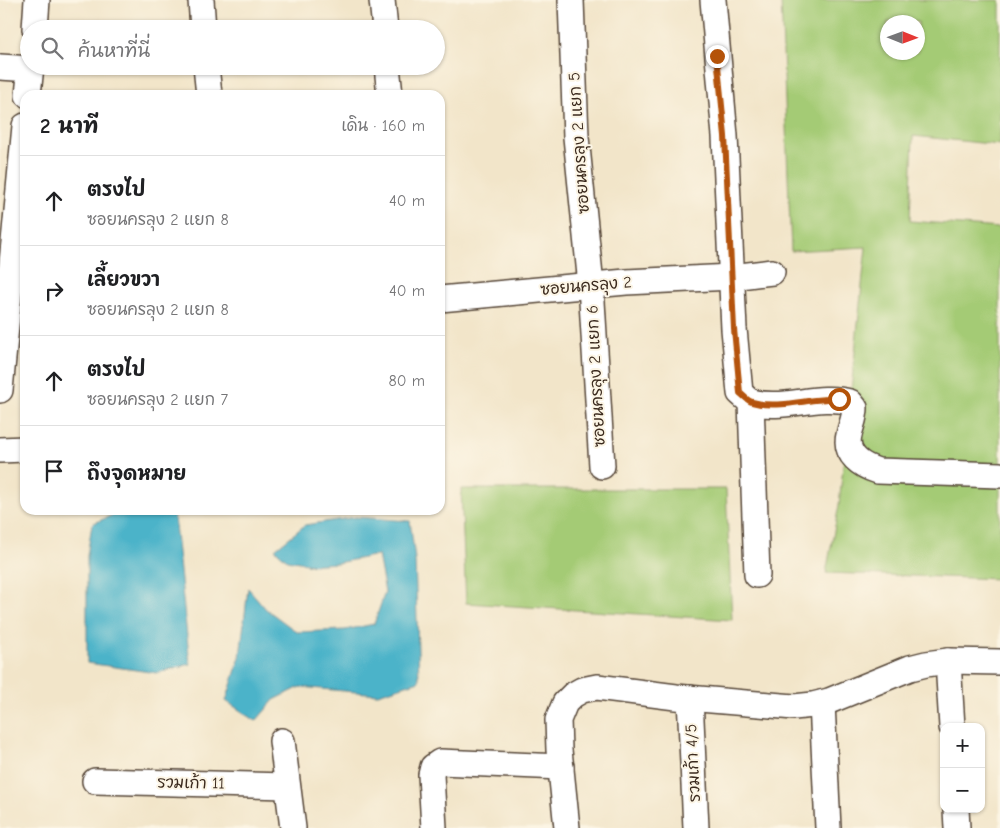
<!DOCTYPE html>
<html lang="th">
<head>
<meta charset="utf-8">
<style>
  body { margin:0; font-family:"Comic Neue","Playpen Sans Thai",sans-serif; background:#f6f6f6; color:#202124 }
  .controls { position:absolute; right:15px; bottom:15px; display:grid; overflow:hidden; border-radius:10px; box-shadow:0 1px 4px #0004 }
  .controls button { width:45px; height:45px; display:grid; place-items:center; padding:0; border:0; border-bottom:1px solid #e0e0e0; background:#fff; color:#202124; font:25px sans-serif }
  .compass { position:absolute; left:880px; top:15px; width:45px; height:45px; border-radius:50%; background:#fff; box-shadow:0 1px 4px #0004; rotate:91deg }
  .stop { position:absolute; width:15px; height:15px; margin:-11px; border:4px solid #b45309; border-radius:50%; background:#fff }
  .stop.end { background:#b45309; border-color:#fff; box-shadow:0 1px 5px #0008 }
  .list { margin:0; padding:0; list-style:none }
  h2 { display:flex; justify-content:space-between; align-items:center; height:65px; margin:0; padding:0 20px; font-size:21px }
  h2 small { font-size:16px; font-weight:400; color:#757577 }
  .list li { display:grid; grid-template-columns:32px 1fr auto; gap:15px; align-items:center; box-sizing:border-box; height:90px; padding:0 20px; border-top:1px solid #e0e0e0 }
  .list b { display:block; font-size:19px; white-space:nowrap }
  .list p { margin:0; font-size:16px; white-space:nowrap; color:#757577 }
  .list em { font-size:16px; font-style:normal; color:#757577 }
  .icon { flex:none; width:28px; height:28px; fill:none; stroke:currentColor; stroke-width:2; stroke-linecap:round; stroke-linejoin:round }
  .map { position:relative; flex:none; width:1000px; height:828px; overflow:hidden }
  .search { position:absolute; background:#fff; box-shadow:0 1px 4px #0004; left:20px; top:20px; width:425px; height:55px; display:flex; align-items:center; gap:12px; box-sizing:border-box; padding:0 18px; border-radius:28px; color:#757577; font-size:19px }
  .panel { position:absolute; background:#fff; box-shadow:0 1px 4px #0004; left:20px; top:90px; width:425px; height:425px; border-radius:15px }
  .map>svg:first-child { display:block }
  .green { fill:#a4cb75; stroke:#707a4a; fill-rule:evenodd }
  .water { fill:#4bb3c9; stroke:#436e74 }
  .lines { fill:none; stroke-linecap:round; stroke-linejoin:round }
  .minor-casing { stroke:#564638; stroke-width:28 }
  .minor { stroke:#fff; stroke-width:25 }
  .route { stroke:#b45309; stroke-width:6 }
  .labels { text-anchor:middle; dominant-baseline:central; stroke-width:4; stroke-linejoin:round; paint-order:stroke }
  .street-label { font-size:16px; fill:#3b2a1e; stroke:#fcf5e5 }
</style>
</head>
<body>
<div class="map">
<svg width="1000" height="828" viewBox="0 0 1000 828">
  <rect width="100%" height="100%" fill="#fcf5e5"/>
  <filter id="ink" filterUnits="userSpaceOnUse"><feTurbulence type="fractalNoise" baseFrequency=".02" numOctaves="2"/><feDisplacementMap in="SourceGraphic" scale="10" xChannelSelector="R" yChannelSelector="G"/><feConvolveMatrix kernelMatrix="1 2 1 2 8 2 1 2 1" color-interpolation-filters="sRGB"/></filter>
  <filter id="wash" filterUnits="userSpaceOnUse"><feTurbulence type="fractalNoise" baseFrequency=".0096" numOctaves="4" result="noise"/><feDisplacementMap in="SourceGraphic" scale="20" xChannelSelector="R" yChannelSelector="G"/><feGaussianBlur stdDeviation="1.12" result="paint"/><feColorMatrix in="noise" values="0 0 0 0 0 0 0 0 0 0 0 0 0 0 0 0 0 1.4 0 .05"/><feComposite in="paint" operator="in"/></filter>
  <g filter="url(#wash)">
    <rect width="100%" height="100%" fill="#f2e5c9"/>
    <!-- green -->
    <g class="green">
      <path d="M781,0H1000V145L913,136L910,221L1000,228V579L826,573L839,505L866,247L791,251ZM888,22H918V52H888Z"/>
      <path d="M726,489L732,620L466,603L461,489Z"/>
    </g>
    <!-- water -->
    <g class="water">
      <path d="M115,514L174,515L190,664L157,673L87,663V556L92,524Z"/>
      <path d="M356,517L410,521L415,559L419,681L378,694L300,687L274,700L256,721L226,701L240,657L248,588L266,609L297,632L345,630L374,624L385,592L378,555L337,563L306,565L312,564L287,560L275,549L305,525Z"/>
    </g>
  </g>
  <g filter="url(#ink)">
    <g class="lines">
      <defs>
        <g id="minor">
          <path d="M201,0L203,29"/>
          <path d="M382,0L385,29"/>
          <path d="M571,0L576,137L591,285L602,466"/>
          <path d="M713,0L725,136L734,329L740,393C744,396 748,401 752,402C784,411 817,393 850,402L855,408C855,418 851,425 849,435C844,455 862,466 878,471L1000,475"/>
          <path d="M35,29L37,0"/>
          <path d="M206,66L209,95"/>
          <path d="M387,66L390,95"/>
          <path d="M0,67L31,69"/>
          <path d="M28,95L31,66"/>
          <path d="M440,299L626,282L732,277L772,272"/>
          <path d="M0,390L25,126"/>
          <path d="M751,402L757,575"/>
          <path d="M0,450L25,449"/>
          <path d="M948,661L952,727"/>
          <path d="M690,698L696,828"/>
          <path d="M822,703L828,828"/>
          <path d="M282,741L293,828"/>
          <path d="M95,781L287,786"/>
          <path d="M956,809L957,828"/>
          <path d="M434,828L431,775L433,767L440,762L561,767"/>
          <path d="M567,828L559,750L558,720L565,703L573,695L582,690L597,687L676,697L794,707L813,705L829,701L910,668L926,664L948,661L1000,662"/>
        </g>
      </defs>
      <!-- minor casing -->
      <use href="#minor" class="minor-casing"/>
      <!-- minor -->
      <use href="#minor" class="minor"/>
    </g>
  </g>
  <g class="lines" filter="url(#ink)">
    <!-- route -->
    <path class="route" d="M717,56L725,136L734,329L740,393C744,396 748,401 752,402C780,410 811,397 839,399"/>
  </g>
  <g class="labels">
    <!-- street labels -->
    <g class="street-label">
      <text transform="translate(579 143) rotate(-94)">ซอยนครลุง 2 แยก 5</text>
      <text transform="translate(586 286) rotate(-5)">ซอยนครลุง 2</text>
      <text transform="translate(596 376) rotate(-93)">ซอยนครลุง 2 แยก 6</text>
      <text transform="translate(693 763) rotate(-93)">รวมเก้า 4/5</text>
      <text transform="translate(191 783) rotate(1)">รวมเก้า 11</text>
    </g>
  </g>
</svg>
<div class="controls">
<button>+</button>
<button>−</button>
</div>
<svg class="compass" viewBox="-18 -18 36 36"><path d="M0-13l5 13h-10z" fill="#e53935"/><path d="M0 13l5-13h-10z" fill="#757577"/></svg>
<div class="stop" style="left:839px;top:399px"></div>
<div class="stop end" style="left:717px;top:56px"></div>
<div class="search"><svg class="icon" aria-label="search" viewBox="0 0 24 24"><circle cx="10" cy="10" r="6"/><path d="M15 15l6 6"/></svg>ค้นหาที่นี่</div>
<section class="panel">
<h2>2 นาที<small>เดิน · 160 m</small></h2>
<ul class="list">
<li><svg class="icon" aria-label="ahead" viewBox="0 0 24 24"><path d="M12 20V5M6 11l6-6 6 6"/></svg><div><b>ตรงไป</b><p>ซอยนครลุง 2 แยก 8</p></div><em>40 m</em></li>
<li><svg class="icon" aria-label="right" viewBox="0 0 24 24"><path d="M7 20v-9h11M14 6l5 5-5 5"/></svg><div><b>เลี้ยวขวา</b><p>ซอยนครลุง 2 แยก 8</p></div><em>40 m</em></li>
<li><svg class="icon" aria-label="ahead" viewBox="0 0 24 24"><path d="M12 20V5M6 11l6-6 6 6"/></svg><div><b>ตรงไป</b><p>ซอยนครลุง 2 แยก 7</p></div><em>80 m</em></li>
<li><svg class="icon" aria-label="arrive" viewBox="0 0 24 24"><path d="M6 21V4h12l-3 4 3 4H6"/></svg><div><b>ถึงจุดหมาย</b></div></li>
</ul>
</section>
</div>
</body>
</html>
